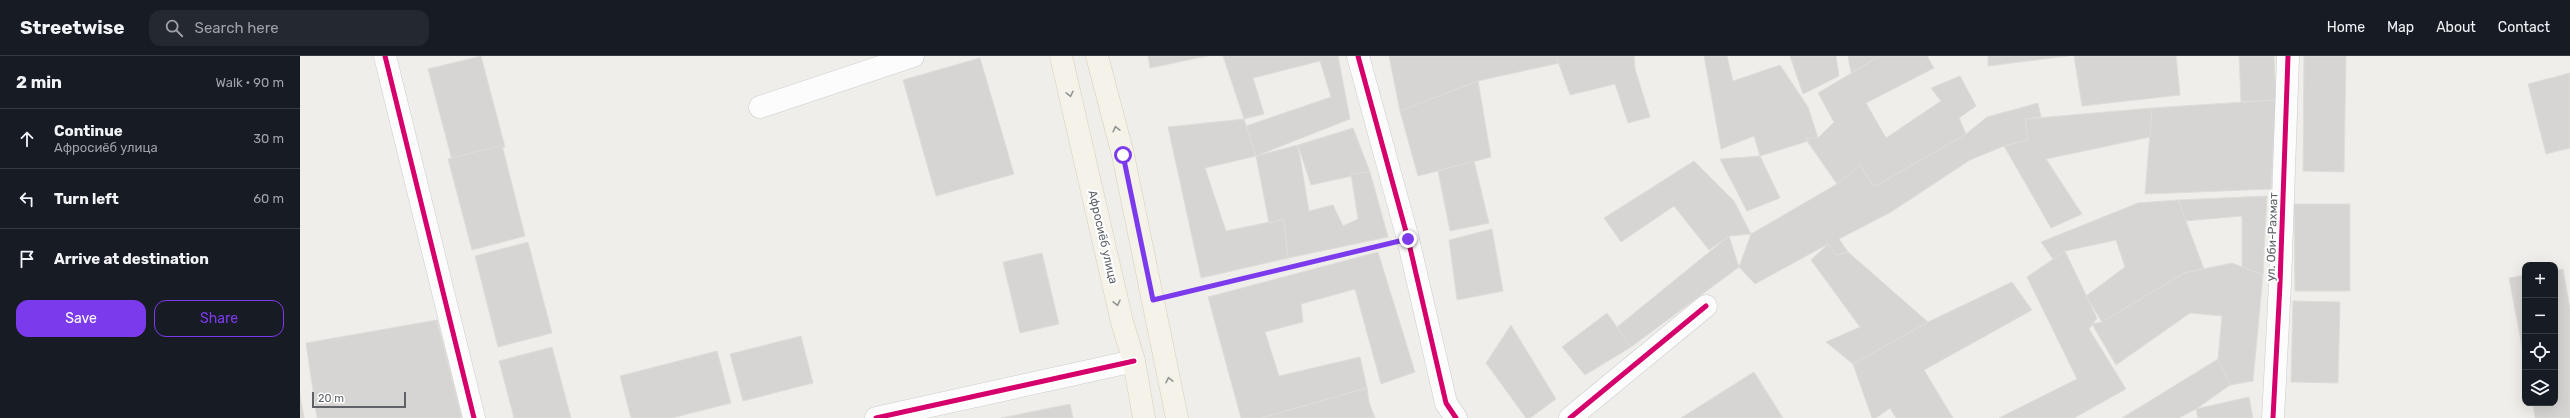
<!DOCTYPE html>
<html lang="en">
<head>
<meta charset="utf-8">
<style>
  body { margin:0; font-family:Rubik,sans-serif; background:#242831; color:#f1f3f6 }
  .controls { position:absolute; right:12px; bottom:12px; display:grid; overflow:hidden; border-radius:8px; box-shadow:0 4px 16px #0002 }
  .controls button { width:36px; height:36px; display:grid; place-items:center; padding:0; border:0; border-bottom:1px solid #363941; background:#171b24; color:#f1f3f6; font:20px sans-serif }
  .scale { position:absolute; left:12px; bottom:10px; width:94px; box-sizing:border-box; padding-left:4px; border:2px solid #5f6368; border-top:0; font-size:11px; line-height:14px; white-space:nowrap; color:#5f6368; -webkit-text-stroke:3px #fff; paint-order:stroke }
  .stop { position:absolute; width:12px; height:12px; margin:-9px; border:3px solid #7c3aed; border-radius:50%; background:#fff }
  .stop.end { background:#7c3aed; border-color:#fff; box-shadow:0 1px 4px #0008 }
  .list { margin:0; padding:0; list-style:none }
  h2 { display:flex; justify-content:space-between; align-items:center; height:52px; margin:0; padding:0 16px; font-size:17px }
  h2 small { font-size:13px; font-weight:400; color:#9ea1a6 }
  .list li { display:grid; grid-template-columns:26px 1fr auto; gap:12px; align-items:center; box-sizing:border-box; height:60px; padding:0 16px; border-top:1px solid #363941 }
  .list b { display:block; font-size:15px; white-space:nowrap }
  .list p { margin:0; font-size:13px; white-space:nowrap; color:#9ea1a6 }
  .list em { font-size:13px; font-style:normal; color:#9ea1a6 }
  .actions { display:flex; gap:8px; padding:12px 16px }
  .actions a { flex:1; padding:9px 0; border:1px solid #7c3aed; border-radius:12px; text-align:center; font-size:14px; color:#7c3aed }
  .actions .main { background:#7c3aed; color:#fff }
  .icon { flex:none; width:22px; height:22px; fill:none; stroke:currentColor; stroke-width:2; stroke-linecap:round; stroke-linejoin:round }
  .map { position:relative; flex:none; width:2270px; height:362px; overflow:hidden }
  header { display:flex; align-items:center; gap:24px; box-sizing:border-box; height:56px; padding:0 20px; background:#171b24; border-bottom:1px solid #363941 }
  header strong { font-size:19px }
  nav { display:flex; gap:22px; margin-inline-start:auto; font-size:14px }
  .search { width:280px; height:36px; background:#242831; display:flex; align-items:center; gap:10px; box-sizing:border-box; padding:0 14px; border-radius:12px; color:#9ea1a6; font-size:15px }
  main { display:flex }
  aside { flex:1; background:#171b24 }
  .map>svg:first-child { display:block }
  .building { fill:#d6d5d3; stroke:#deddd9 }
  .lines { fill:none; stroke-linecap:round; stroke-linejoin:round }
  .street-casing { stroke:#cbcccc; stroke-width:23 }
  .primary-casing { stroke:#d7ceb8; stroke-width:23 }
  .path { stroke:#cacfcc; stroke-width:2.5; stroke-dasharray:4 2; stroke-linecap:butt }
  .street { stroke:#fdfcfc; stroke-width:22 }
  .primary { stroke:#f4f2e9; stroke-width:22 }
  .cycleway-casing { stroke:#fff; stroke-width:8 }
  .cycleway { stroke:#d6006c; stroke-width:5 }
  .oneway { stroke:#939595 }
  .route { stroke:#7c3aed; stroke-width:5 }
  .labels { text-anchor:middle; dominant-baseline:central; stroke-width:4; stroke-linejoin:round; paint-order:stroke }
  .street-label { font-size:12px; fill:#5f6368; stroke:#fff }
</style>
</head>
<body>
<header>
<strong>Streetwise</strong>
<div class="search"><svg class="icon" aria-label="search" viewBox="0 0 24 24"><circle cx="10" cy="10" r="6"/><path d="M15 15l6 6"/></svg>Search here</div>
<nav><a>Home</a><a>Map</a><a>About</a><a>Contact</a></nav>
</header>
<main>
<aside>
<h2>2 min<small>Walk · 90 m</small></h2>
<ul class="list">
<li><svg class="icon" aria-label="ahead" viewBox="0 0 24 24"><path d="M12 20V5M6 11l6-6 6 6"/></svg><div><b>Continue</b><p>Афросиёб улица</p></div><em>30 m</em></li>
<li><svg class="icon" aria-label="left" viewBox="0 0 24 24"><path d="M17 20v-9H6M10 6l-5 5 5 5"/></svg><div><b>Turn left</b></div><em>60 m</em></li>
<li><svg class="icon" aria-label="arrive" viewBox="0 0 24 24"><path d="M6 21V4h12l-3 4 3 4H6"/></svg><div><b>Arrive at destination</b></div></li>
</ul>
<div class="actions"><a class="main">Save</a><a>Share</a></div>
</aside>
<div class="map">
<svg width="2270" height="362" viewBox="0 0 2270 362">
  <rect width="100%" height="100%" fill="#efeeea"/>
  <!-- building -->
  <g class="building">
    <path d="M181,0L205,91L152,104L128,13Z"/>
    <path d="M848,0H907L850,12Z"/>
    <path d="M923,0H1038L1050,63L956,100L946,70L1031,41L1020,5L953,22L964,58L944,63Z"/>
    <path d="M1089,0H1256L1259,7L1178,25L1100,55Z"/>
    <path d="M1256,0H1334L1335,13L1350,61L1328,67L1315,28L1270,39Z"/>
    <path d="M1404,0H1427L1433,25L1480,9L1508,51L1518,82L1460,100L1454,80L1421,93Z"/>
    <path d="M1490,0H1536L1539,20L1503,38Z"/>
    <path d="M1548,0H1580L1551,17Z"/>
    <path d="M1580,0H1627L1634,12L1566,47L1586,82L1641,45L1631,32L1660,20L1676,50L1659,62L1666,78L1574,131L1560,109L1537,128L1505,82H1518L1534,66L1518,37Z"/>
    <path d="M1688,0H1768L1688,10Z"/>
    <path d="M1774,0H1876L1880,39L1782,50Z"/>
    <path d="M1939,0H1974L1976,44L1941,46Z"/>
    <path d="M2004,0H2046L2044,116L2003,115Z"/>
    <path d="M680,2L714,118L636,140L603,24Z"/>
    <path d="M2270,17V92L2246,98L2228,28Z"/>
    <path d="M1178,25L1191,101L1118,120L1100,55Z"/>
    <path d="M1976,44L1971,133L1845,138L1852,52Z"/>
    <path d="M1738,47L1741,61L1725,63L1728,84L1704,90L1670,104L1591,156L1539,183L1548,196L1536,199L1528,188L1455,228L1439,211L1451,178L1537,128L1560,109L1574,131L1666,78L1687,61Z"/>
    <path d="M1852,52L1850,81L1746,103L1782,158L1751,172L1704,90L1728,84L1725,63Z"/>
    <path d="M944,63L956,100L905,112L926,175L984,163L988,202L901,222L868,71Z"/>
    <path d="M1053,72L1070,116L1011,129L998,89Z"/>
    <path d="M202,89L225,180L172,194L148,103Z"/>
    <path d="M998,89L1009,155L1033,149L1043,170L1058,163L1051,118L1070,116L1088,181L988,202L984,163L969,167L956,100Z"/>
    <path d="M1460,100L1480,142L1447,155L1420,103Z"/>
    <path d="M1174,105L1189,167L1150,175L1138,115Z"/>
    <path d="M1394,105L1434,145L1451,178L1429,180L1409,194L1374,150L1321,186L1304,162Z"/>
    <path d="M1967,140L1963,219L1942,211V160L1885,165L1878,144Z"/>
    <path d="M1878,144L1904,213L1884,217L1802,266L1786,240L1825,211L1816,184L1765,195L1753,203L1741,186L1838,147Z"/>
    <path d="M1994,148H2050V235H1995Z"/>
    <path d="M1192,173L1203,235L1157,244L1149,184Z"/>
    <path d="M1429,180L1439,211L1331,291L1317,271Z"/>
    <path d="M228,186L252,277L198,291L175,200Z"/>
    <path d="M1528,188L1536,199L1548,196L1628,266L1553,308L1526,286L1560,271L1511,204Z"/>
    <path d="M1765,195L1797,262L1789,273L1826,333L1774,362H1699L1777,323L1727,221Z"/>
    <path d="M1078,196L1115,316L1081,328L1055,233L1001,248L1003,266L965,276L979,320L1060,301L1067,332L961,362H941L908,241Z"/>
    <path d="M742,197L759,268L720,277L703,206Z"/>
    <path d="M1932,207L1963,219L1953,325L1930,329L1918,303L1922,260L1890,257L1816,309L1792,268L1802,266L1884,217Z"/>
    <path d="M2263,213L2270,253V362H2235L2233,347H2255V214Z"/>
    <path d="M2225,219V306L2209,222Z"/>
    <path d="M1712,226L1732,254L1624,314L1653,362H1596L1590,352L1576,362H1572L1553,308L1628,266Z"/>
    <path d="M1993,245L2040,246L2038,327L1991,326Z"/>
    <path d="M1307,257L1331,291L1285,319L1262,291Z"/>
    <path d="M137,264L162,362H17L6,287Z"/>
    <path d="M1211,269L1256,343L1230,362H1226L1186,307Z"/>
    <path d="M501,280L513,327L443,345L430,298Z"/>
    <path d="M252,291L271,362H214L199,305Z"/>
    <path d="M417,295L431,347L372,362H331L320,320Z"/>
    <path d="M1918,303L1930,329L1896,353L1879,362H1822Z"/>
    <path d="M1454,316L1483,362H1381Z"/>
    <path d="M1067,332L1069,346L1075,362H961Z"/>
    <path d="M0,339L4,362H0Z"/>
    <path d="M1949,341L1953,362H1898L1896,353Z"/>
    <path d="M770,348L773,362H701Z"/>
  </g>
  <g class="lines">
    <defs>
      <g id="street">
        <path d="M85,0L174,362"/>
        <path d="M1058,0L1108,183L1146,347L1156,362"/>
        <path d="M460,51L613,0"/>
        <path d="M576,362L834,305"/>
        <path d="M1270,362L1406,250"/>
        <path d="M1973,362L1980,228L1988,0"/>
      </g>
      <g id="primary">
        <path d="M761,0L822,266L834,305L844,362"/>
        <path d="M797,0L823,99L877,362"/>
      </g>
    </defs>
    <!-- street casing -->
    <use href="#street" class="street-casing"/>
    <!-- primary casing -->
    <use href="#primary" class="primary-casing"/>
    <!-- path -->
    <path class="path" d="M878,237L1082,189"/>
    <!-- street -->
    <use href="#street" class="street"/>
    <!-- primary -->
    <use href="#primary" class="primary"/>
    <defs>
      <g id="cycleway">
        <path d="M85,0L174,362"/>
        <path d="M1058,0L1108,183L1146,347L1156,362"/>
        <path d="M576,362L834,305"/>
        <path d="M1270,362L1406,250"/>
        <path d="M1973,362L1980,228L1988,0"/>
      </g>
    </defs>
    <!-- cycleway casing -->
    <use href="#cycleway" class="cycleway-casing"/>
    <!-- cycleway -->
    <use href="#cycleway" class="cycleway"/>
  </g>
  <!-- one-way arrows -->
  <defs><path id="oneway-chevron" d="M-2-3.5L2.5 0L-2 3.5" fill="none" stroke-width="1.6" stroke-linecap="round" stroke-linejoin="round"/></defs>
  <g class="oneway">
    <use href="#oneway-chevron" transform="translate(770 38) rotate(77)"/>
    <use href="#oneway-chevron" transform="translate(816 73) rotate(-104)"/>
    <use href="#oneway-chevron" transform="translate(817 247) rotate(77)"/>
    <use href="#oneway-chevron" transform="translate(869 324) rotate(-102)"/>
  </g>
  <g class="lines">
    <!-- route -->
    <path class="route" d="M823,99L853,244L1108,183"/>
  </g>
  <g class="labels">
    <!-- street labels -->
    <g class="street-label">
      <text transform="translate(803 181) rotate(77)">Афросиёб улица</text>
      <text transform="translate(1972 181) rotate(-88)">ул. Оби-Рахмат</text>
    </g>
  </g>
</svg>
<div class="controls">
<button>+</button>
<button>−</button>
<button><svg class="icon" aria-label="locate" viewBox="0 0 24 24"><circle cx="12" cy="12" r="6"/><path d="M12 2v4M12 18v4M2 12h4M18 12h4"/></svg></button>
<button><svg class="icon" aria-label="layers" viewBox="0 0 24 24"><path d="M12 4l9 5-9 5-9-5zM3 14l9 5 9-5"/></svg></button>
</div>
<div class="scale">20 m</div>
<div class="stop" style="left:823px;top:99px"></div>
<div class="stop end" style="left:1108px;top:183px"></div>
</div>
</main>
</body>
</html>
